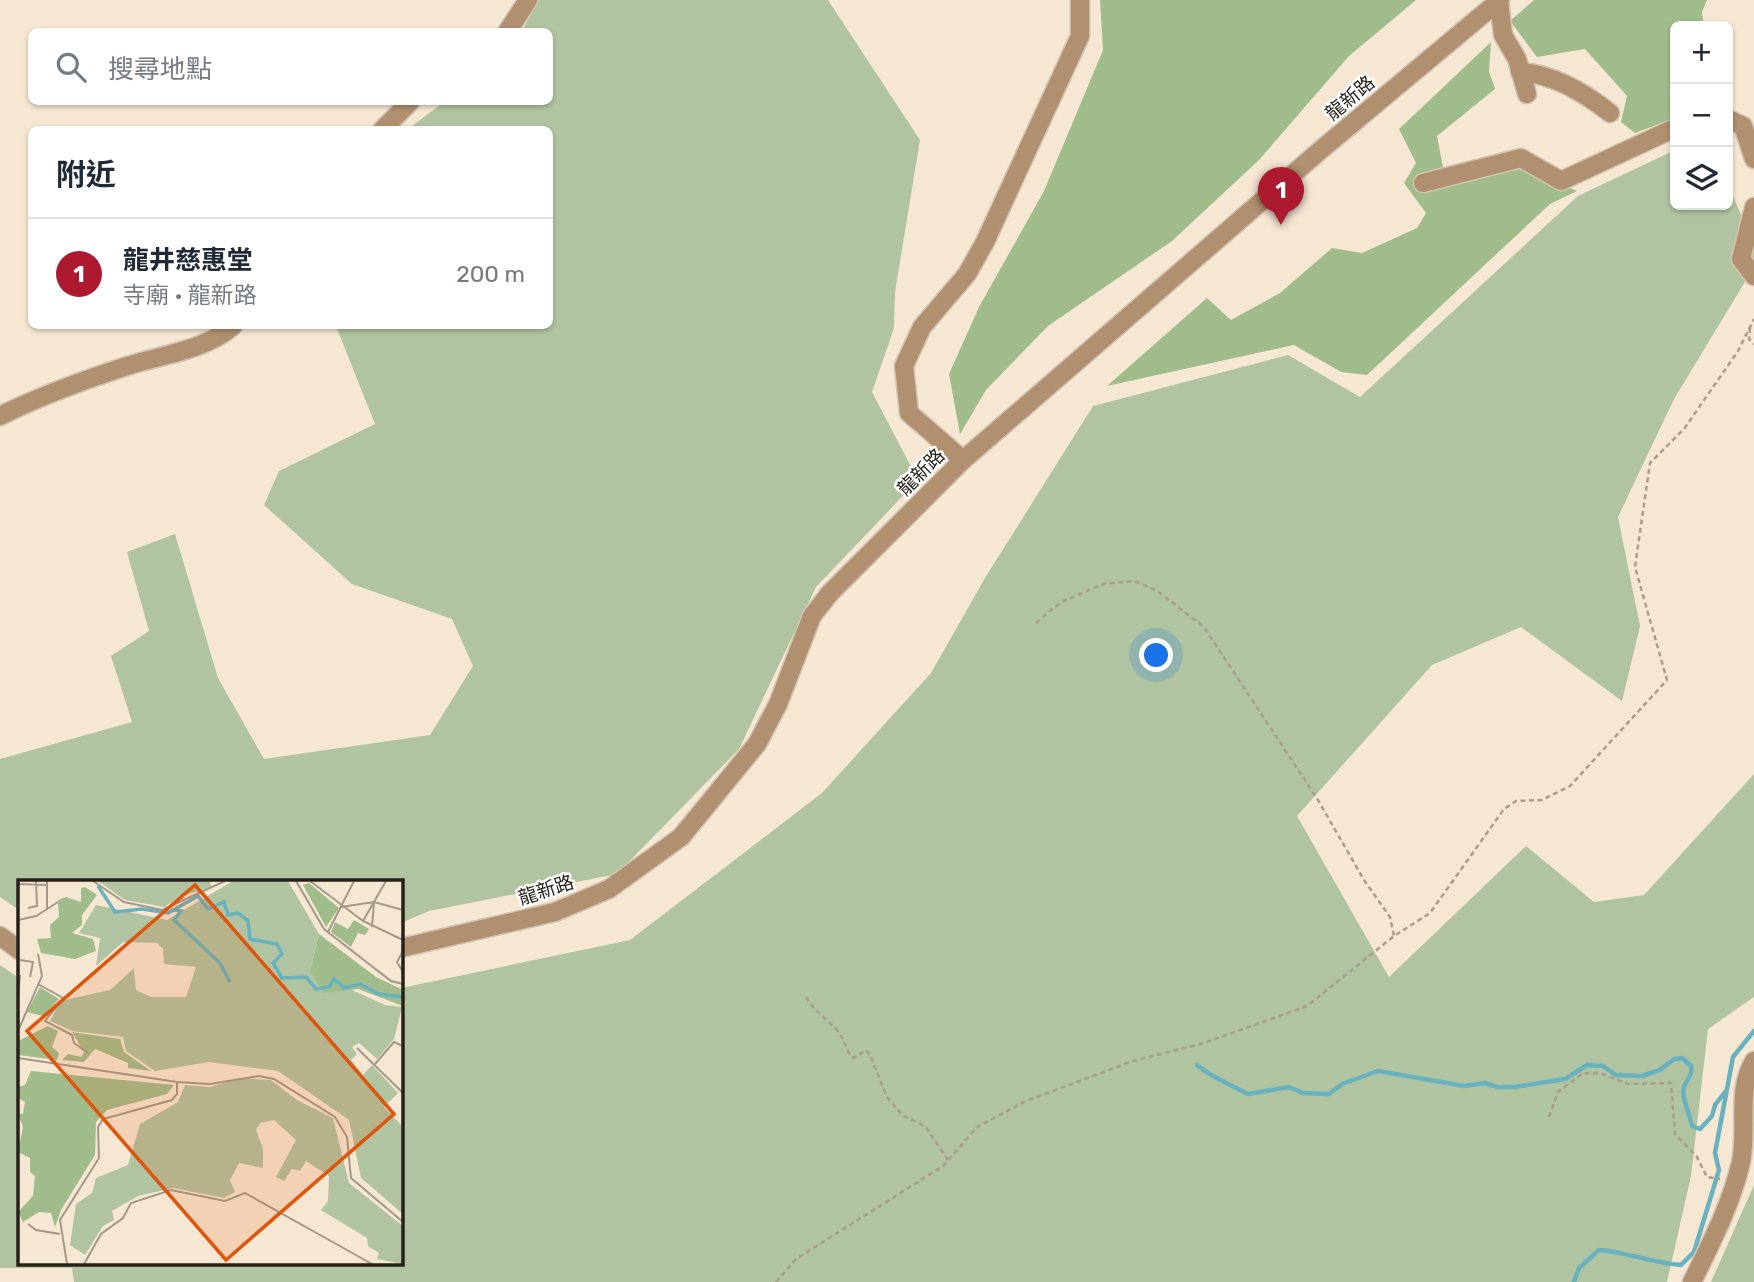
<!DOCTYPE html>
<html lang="zh-TW">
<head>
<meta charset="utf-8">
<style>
  body { margin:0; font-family:Rubik,"Noto Sans TC",sans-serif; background:#f6f6f7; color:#1f2937 }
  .controls { position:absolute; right:21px; top:21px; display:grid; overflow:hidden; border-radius:10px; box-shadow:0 2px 5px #0004 }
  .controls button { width:63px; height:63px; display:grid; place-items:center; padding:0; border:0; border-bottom:2px solid #e0e1e3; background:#fff; color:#1f2937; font:35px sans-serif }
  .you { position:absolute; left:1157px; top:656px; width:24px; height:24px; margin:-18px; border:5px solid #fff; border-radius:50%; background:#1a73e8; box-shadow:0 0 0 10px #1a73e833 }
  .badge { display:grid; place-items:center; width:46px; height:46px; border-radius:50%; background:#ad192e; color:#fff; font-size:23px; font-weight:700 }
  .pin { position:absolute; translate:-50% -58px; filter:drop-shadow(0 2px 4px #0008) }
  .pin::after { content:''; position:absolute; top:37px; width:24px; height:21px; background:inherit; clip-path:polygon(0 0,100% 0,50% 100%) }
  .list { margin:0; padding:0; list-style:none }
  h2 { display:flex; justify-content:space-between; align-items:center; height:91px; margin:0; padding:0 28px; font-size:30px }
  h2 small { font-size:23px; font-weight:400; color:#747a83 }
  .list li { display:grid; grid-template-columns:46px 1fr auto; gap:21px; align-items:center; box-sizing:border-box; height:112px; padding:0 28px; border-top:2px solid #e0e1e3 }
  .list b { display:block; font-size:26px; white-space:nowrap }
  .list p { margin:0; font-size:23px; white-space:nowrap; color:#747a83 }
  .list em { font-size:23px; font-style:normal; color:#747a83 }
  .icon { flex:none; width:38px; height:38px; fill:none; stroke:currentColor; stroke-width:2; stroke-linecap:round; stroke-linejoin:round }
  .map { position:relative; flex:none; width:1754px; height:1282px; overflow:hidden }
  .search { position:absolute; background:#fff; box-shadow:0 2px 5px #0004; left:28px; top:28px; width:525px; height:77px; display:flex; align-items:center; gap:18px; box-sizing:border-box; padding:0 24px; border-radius:10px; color:#747a83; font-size:26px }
  .panel { position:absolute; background:#fff; box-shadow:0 2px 5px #0004; left:28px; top:126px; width:525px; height:203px; border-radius:10px }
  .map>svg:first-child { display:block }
  .green { fill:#b0c4a1 }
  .forest { fill:#a0bc8a }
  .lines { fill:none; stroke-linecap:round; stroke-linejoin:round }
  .stream { stroke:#68b1be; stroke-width:4.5 }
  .minor-casing { stroke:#d1c3b2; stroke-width:21 }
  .path { stroke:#a99d8e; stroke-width:2.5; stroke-dasharray:5 3.5; stroke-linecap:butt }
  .minor { stroke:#b1906f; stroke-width:18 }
  .labels { text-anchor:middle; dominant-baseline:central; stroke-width:5; stroke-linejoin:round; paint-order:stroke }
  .street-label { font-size:19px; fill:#27211a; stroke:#fff }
  .inset-river { fill:none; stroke:#68b1be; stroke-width:3.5 }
  .inset-road { fill:none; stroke:#a39889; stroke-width:2 }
  .view { fill:#de560d; fill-opacity:0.15; stroke:#de560d; stroke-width:3.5 }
  .inset-edge { fill:none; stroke:#27211a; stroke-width:3.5 }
</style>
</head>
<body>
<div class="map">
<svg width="1754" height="1282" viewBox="0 0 1754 1282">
  <rect width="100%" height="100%" fill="#f6e7d3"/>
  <!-- green -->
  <g class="green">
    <path d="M538,0H828L920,140L895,292L894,328L872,392L918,480L816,587L739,749L617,874L429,911L401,923V881H19V910L0,897V759L132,722L111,656L149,631L127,552L175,534L218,678L264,759L430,735L473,666L452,619L352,584L264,505L279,471L375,424L336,326H550V130L408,129L444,102H550V32L522,31Z"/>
    <path d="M1675,150V205H1728V185L1754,244V267L1674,399L1618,517L1640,626L1622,701L1521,627L1432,665L1297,816L1389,977L1526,846L1594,902L1644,895L1754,774V997L1708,1029L1691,1176L1667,1282H74L72,1268H0V965L19,978V1263H401V988L630,940L822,793L931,673L985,578L1093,406L1288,355L1360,397L1578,196Z"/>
    <path d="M1754,1185V1282H1711Z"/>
  </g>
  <!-- forest -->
  <g class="forest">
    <path d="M1100,0H1416L1349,56L1259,160L1172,241L1048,326L986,390L960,434L949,374L979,307L1044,191L1103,50Z"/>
    <path d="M1534,0H1707L1702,12L1704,26H1675V118L1635,133L1621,122L1627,96L1585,49L1537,57L1510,21Z"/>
    <path d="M1491,42L1489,71L1495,89L1437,136L1443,167L1453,184L1519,166L1577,191L1550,204L1367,375L1341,372L1294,345L1107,386L1207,298L1231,320L1280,293L1332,248L1362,253L1417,228L1426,213L1404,183L1416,163L1399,129Z"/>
  </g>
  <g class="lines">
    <!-- stream -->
    <g class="stream">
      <path d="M1197,1065C1211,1077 1231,1085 1248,1094L1289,1087L1303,1093L1329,1094L1342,1084L1378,1071L1464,1086L1485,1083L1498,1087H1515L1565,1079L1587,1065L1603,1066L1616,1075L1642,1076L1660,1070L1674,1059L1682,1058L1691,1066C1693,1076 1687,1078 1684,1087C1681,1098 1690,1114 1692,1126L1700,1129L1712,1116L1715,1105L1725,1092"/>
      <path d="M1574,1282L1579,1268L1599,1250C1627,1252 1652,1263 1681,1265L1694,1252L1719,1170L1715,1153L1733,1057L1754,1031"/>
    </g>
    <defs>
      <g id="minor">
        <path d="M1499,1L1503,35L1517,59L1527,94"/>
        <path d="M507,32L528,0"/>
        <path d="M1520,72C1552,74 1585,93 1610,113"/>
        <path d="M1728,119L1743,126L1754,159"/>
        <path d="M382,130L410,102"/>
        <path d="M1423,183L1521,158L1561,181L1675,128"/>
        <path d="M1754,207L1741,259L1754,276"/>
        <path d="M0,416C40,396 84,380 127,366C161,355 206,350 233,326"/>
        <path d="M963,460L909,413L904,366L922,327L967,274L985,242L1080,36V0"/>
        <path d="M0,936L19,950"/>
        <path d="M401,948L555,912L609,889L681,837L757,744L778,704L812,616L830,593L963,460L1323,148L1500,0"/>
        <path d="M1692,1282C1711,1243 1731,1205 1741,1162C1748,1129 1736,1091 1754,1061"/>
      </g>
    </defs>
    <!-- minor casing -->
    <use href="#minor" class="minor-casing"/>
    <!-- path -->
    <g class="path">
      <path d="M1750,328L1749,339L1754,344"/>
      <path d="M1036,623L1061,602L1103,584L1134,581L1156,590L1204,627L1318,800L1364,880L1390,917L1394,936"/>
      <path d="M806,997C814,1011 826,1018 837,1030C845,1039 845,1050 853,1058L866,1050L870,1055L887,1097L902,1115L925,1126L948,1160"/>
      <path d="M1549,1117L1558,1092L1583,1073H1600L1628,1084L1671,1083L1675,1134L1697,1157L1707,1177L1720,1179"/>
      <path d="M776,1282L796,1259L943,1166L977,1127L1026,1101L1133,1061L1204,1043L1307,1006L1394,936L1430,913L1504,809L1516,801L1542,800L1570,786L1667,680L1635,567L1650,463L1684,429L1738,351L1754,319"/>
    </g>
    <!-- minor -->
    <use href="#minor" class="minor"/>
  </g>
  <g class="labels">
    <!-- street labels -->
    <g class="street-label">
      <text transform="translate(1350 98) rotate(-40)">龍新路</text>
      <text transform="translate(921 472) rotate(-45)">龍新路</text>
      <text transform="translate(546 890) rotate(-18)">龍新路</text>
    </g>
  </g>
  <!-- overview -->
  <g transform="translate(18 880)">
    <rect width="385" height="385" fill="#f6e7d3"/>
    <path d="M80,1H192L193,7L161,17L146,27L107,20ZM215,1H270L301,54L292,91L367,125L384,127L376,159L359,179L341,163L334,167L339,174L333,180L345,195L354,185L380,213L366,227L385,247V334L343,298L331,240L260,191L191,182L137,191L108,171L105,157L54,151L32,141L42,121L92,110L116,88L118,110L133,117H168L178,87L146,84L145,69L139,63L105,62L78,86L82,58L61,53L78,25L149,40ZM222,198L253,200L279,220L315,238L331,303L385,346V384L359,379L361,373L350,366L349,358L303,330L310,321L311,296L288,281L282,291L274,289L266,301L258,297L278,260L256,240L242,243L238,250L245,268V288L221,283L212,300L217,312L206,318L155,308L120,316L94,331L96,340L85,346L67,375L52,365L58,324L74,313L78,298L110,285L122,244L160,222L167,205L192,207Z" fill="#b0c4a1"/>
    <path d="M291,3L321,28L308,47L285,5ZM67,7L79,15L64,35V45L54,53L75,59L78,71L57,79L23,73L19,59L33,58L32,45L41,37L40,20L48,17L63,22V8ZM336,40L351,49L347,55L340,53L333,67L313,52L317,42L330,49ZM301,54L358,97L385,110V126L340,109L306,113L292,91ZM22,107L41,119L25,136L9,132ZM30,146L40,151L34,167L41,173L39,180L0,175V161ZM54,152L102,159L106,172L133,191L110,188V183L77,169L66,182L44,180L50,174L63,177L66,172ZM13,191L156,205L149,214L89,230L78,242L77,275L43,330L37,347L33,333L21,332L5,342L0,332L15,316L17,296L12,292V278L0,272L5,247L0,234H5L7,222L0,218V207L7,205Z" fill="#a0bc8a"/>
    <path class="inset-river" d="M80,6L97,32L124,29L150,33L180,16L190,29L206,22L210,35L220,33L230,41L232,59L259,64L264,74L255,83L264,98L288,97L298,109L311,107L316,99L326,108L342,104L361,114L385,117M156,30L163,31L156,40L202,83L212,102"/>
    <path class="inset-road" d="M75,1L106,22L144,30L207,1M278,1L306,49L373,101L385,104M292,1L345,41L385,60M0,4L29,5M323,27L356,22L385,30M10,28L19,26L18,1M29,30V1M0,40L18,36L40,22M345,41L368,1M354,47L356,22M310,52L336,1M385,71L379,82L385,92M2,80L15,82L12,97M20,104L45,118L27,141L54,155L56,163L70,173M0,118L2,95M0,151L24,96L20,74M339,168L385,213M0,178L159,202L192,204L241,196L256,199L317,237L329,257L333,298L385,342M357,184L376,162L385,166M10,344L18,350L42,354M49,384L42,340L81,278L80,247L85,239L154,220L159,214V202M66,384L83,354L105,338L113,323L153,310L207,321L227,313L354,384"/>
    <path class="view" d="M177,5L376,234L208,380L9,151Z"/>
    <rect width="385" height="385" class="inset-edge"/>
  </g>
</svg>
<div class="controls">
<button>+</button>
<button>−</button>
<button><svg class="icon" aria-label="layers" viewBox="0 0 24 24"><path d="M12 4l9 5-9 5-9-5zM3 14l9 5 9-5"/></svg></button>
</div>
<div class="you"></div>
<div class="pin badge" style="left:1281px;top:225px">1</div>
<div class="search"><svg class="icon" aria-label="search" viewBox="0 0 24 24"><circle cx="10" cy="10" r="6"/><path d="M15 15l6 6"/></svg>搜尋地點</div>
<section class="panel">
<h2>附近<small></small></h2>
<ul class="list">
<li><span class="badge">1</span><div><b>龍井慈惠堂</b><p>寺廟 · 龍新路</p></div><em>200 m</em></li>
</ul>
</section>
</div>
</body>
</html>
